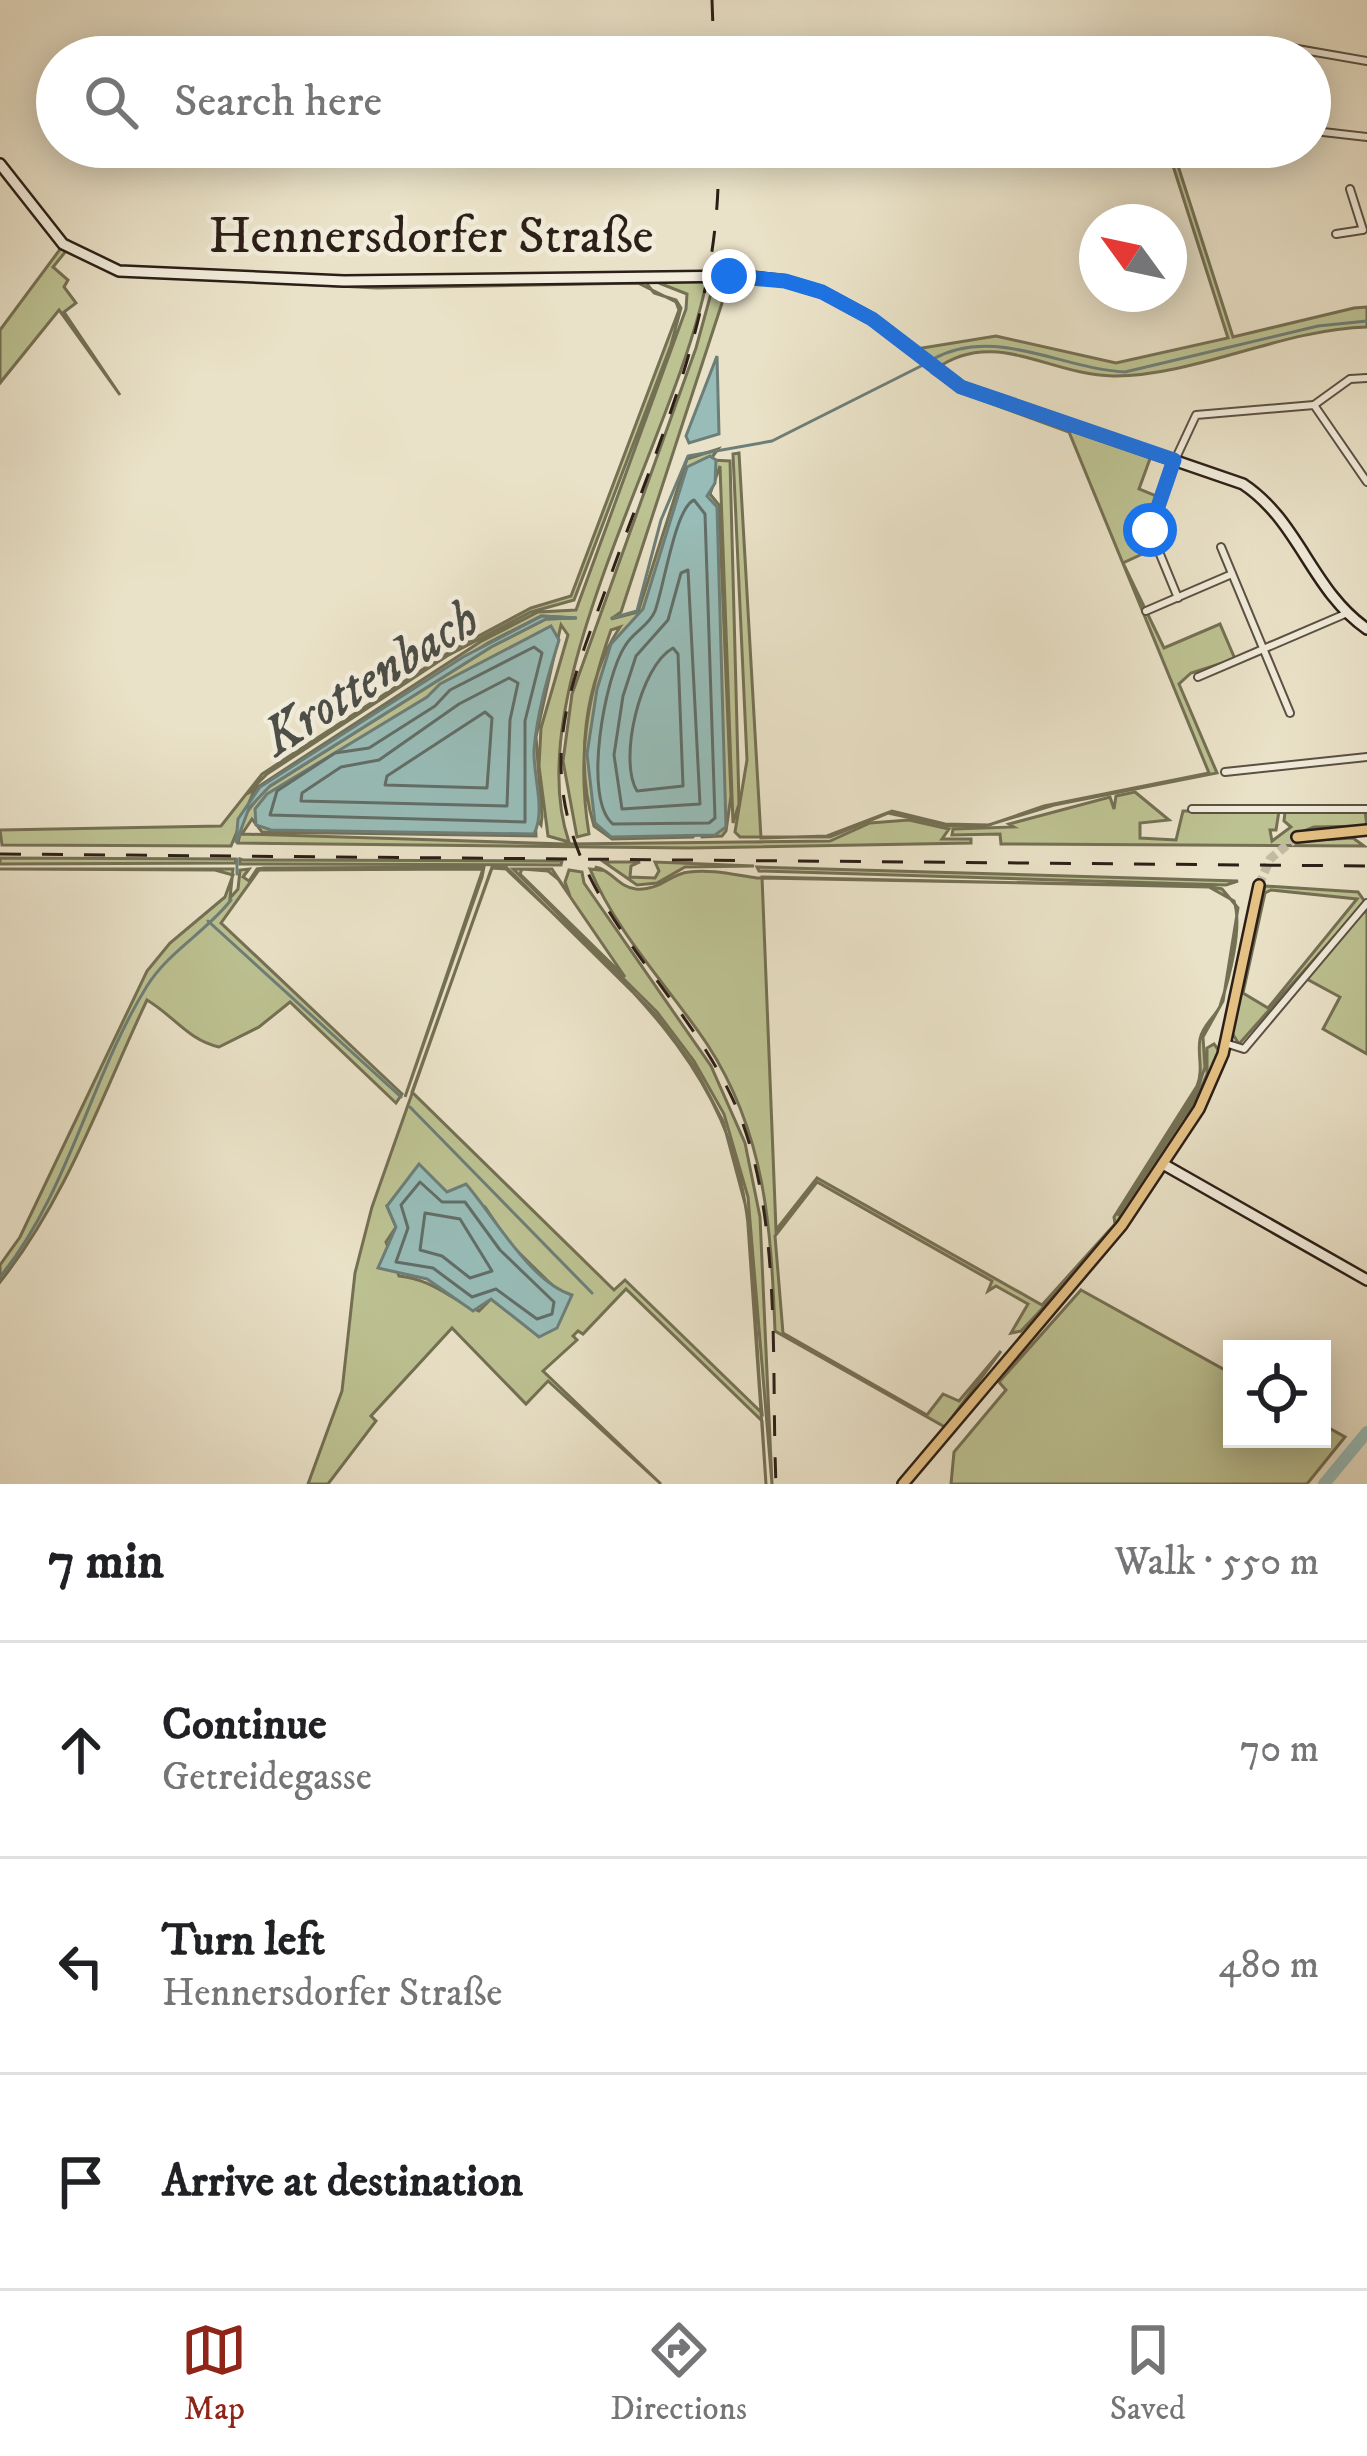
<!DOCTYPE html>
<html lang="en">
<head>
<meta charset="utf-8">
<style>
  body { margin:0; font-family:"IM FELL DW Pica",serif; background:#f2f2f2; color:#202124 }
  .controls { position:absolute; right:36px; bottom:36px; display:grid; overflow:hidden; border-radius:0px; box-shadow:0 6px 30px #0003 }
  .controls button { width:108px; height:108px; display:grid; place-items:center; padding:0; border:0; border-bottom:3px solid #e0e0e0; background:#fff; color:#202124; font:60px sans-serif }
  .compass { position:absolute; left:1079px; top:204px; width:108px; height:108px; border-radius:50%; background:#fff; box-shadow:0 6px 30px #0003; rotate:303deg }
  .stop { position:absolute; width:36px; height:36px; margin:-27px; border:9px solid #1a73e8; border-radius:50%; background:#fff }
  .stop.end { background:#1a73e8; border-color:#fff; box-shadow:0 3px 12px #0008 }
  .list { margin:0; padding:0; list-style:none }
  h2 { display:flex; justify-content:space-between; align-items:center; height:156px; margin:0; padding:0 48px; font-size:51px }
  h2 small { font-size:39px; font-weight:400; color:#757577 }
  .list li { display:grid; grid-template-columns:78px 1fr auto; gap:36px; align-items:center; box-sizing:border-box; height:216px; padding:0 48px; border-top:3px solid #e0e0e0 }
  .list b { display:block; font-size:45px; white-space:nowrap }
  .list p { margin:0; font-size:39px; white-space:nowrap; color:#757577 }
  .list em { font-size:39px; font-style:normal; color:#757577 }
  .icon { flex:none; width:66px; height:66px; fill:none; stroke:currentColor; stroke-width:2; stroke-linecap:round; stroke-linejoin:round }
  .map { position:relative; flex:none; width:1367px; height:1484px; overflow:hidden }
  .search { position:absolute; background:#fff; box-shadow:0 6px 30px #0003; left:36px; right:36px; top:36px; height:132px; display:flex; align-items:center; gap:30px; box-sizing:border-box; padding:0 42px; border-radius:66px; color:#757577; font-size:45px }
  .sheet { height:804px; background:#fff }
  nav { display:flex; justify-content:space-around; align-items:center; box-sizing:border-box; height:168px; border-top:3px solid #e0e0e0; background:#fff; font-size:33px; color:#757577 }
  nav a { display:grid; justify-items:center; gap:6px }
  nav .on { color:#8f2418 }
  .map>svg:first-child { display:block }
  .green { fill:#bdc292; stroke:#747054; stroke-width:3; fill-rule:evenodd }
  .water { fill:#98bdb8; stroke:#6d7e78; stroke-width:3 }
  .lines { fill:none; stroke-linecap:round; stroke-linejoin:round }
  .shore { stroke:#626e68; stroke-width:3 }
  .stream { stroke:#6d7e78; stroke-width:3 }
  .river { stroke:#98bdb8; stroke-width:12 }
  .primary-tunnel { stroke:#c4bba5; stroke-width:9; stroke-dasharray:9 4.5; stroke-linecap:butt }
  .street-casing { stroke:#5c5043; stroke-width:10 }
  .secondary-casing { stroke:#2c1f17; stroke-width:14 }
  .primary-casing { stroke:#2c1f17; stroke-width:14 }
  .street { stroke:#f1ecdb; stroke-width:6 }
  .secondary { stroke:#f1ecdb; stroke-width:9 }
  .primary { stroke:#e5c184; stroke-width:9 }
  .rail { stroke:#2c1f17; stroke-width:3; stroke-dasharray:21 21; stroke-linecap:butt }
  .route { stroke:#1a73e8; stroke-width:15 }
  .labels { text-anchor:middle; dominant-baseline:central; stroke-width:9; stroke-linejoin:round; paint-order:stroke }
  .street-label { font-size:51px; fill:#2c1f17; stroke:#f1ecdb }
  .water-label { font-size:54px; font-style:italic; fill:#4c4e47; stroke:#f1ecdb }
</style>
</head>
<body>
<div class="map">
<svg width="1367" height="1484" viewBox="0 0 1367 1484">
  <rect width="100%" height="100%" fill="#eae2c8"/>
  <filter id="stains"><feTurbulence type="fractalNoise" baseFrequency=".00167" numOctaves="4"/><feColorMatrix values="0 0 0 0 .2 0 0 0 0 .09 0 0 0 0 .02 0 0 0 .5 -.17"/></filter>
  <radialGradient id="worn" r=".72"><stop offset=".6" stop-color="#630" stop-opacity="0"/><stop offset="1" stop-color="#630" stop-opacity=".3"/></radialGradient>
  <!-- green -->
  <g class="green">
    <path d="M1167,147H1172L1233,337L1354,308L1367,307V327C1283,329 1192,377 1113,376C1049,375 994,327 936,369L916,349L996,336L1116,363L1228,338Z"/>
    <path d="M61,248L66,251L53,267L68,280L64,287L76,303L64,312L120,395L59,310L0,383V330Z"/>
    <path d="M119,275L644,280L654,293L676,300L681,308L671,345L574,600L531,612L447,656L267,774L247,794L480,642L538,612L576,610L686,309L687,294L659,283L707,279C677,436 517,693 569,842L548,836L539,766L541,728L568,635L561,625L536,737L542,817L541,825L535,817L536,836L262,832L252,819L242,834L566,844L830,841L870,823L909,820L949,829L942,839H971V843L689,848L238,843L244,816L264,790L491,647L546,619L576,618L541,616L488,643L329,743L253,793L231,846L2,845L0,830L221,826L262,774L454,649L531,608L571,596L679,310L676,302L638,283L377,288Z"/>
    <path d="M715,279L724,282V297L621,612L611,619L638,612L687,459L718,449L710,460L730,461L739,804L733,823L720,466L710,494L719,505L731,796L726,831L722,836L702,837L699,829L693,837L612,839L594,826C575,763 584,681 620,627L611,630C586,701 577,759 589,834L577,837L563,761L572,694L696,348Z"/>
    <path d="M931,372L982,399L1151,456L1139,489L1159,497L1146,533L1153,549L1123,563L1164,648L1220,624L1235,659L1191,673L1179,684L1217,773L1054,805L985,826H948L888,813L830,837H740L735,832L747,760L733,454L739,453L761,838L827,836L892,811L945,824L989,825L1044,806L1209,773L1069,432L960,392Z"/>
    <path d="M1135,792L1169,820L1140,823V838L1176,840L1183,811H1279L1276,830H1270L1272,841L1291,827L1284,821L1285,812L1365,811L1367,826L1314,827L1296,834L1300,841L1353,838L1364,846L1001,844L1000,834L952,835L953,829L1014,827L1009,824L1110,797L1114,809L1116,796Z"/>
    <path d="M0,858L235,859L236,863L0,864Z"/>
    <path d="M240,859L243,860L562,861L561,865L240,864Z"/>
    <path d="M604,862H640L631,866L630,877L655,878L659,871L655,862L754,866L685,867L657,883L637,885Z"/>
    <path d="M484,867L482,877L405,1097L483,869L259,870L221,923L402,1094L396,1103L290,1002L259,1027L219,1047C188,1040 174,1016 147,1000C102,1095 67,1198 0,1282V1265L20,1237L147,971L170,943L225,897L233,875L215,870L0,869H233L230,898L238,889L240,870L249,869L243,877L249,881L257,869L264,868Z"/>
    <path d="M492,867H506L656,1015L694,1066L723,1121L747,1211L766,1484L762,1421L626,1289L583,1334L578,1331L573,1336L577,1340L543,1371L661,1484L548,1381L526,1404L452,1328L371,1416L376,1421L328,1484H308L342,1391L355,1273L372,1207ZM492,868L506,869C599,958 710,1046 740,1177C757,1253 754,1335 762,1413L625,1280L614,1290L412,1092ZM448,1192L485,1207L509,1243L557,1290L506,1310L491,1299L479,1311C449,1298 431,1279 399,1276L386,1242L396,1227L387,1206Z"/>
    <path d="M595,867C612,870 618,887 636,889C660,891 669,874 689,872C711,869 735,875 757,878L1206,886L1222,889L1238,908L1223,1001L1203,1037L1205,1067L1197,1091L1118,1216L1198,1095L1207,1074V1048L1214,1044L1220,1052C1173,1159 1102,1247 1021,1331L1011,1333L1028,1304L996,1286L988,1291L992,1281L817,1182L775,1236L783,1333L927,1415L943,1394L959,1401L1001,1351L945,1427L775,1331C771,1229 766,1134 707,1044C669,987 617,934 590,869L599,870ZM762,877L1209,887L1234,901C1243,927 1229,979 1220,1006C1215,1017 1202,1026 1200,1039C1197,1056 1204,1068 1197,1086L1114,1217L1115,1224L1042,1305L817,1178L776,1230Z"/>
    <path d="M757,867L1238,881L1226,885L759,871Z"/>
    <path d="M513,869H552L570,896L565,882L569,870L582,872L584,883L711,1066L745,1143L760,1217L772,1484L748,1197L724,1114L694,1061L657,1012ZM522,869L548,871L558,879L625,977L520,874Z"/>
    <path d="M1265,886L1358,892L1365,902L1239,1044L1232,1033ZM1271,890L1357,899L1268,1008L1243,993L1265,893Z"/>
    <path d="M1362,912H1367V1054L1323,1029L1340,997L1305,978Z"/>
    <path d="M1081,1290L1232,1374V1439H1322V1424L1345,1437L1307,1484H951L954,1452L1006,1390L999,1382Z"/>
  </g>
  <!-- water -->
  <g class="water">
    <path d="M717,356L719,434L689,443L686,436Z"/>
    <path d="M710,456L716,460L715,483L707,496L717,507L726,827L715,835L611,837L595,823L587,754L597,689L611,644L643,609L687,467Z"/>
    <path d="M542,616L577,618L546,619L491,647L270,786L249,808L236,843L238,819L260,787L463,657Z"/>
    <path d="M551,626L559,640C548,676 537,712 534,750C533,777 546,810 534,834L271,830L256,825L255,809L267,794L427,697L440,684Z"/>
    <path d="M419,1164L447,1192L466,1184C494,1216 530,1282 572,1295L557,1328L539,1337L491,1299L473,1311L427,1279L378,1268L396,1227L387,1206Z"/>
  </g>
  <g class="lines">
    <!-- shore -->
    <g class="shore">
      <path d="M694,500L705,514L715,818L709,823L613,824C582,799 605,676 625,646C633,632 649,626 655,611C664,587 675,508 694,500Z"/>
      <path d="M688,570L700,804L622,809L614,755L623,696L636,656L668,620L681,573Z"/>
      <path d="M534,647L542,653L525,721V822L270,815L277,791L335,753L369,748L435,706L450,690Z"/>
      <path d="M673,648L678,654L683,786L637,791C618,760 640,666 673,648Z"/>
      <path d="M509,678L518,683L510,720L507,806L301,801L302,793L341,767L379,760L459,704Z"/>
      <path d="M485,712L492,718L487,788L385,785L387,776Z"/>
      <path d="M420,1182L442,1202H465L500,1250L554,1302L552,1314L537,1319L496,1289L472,1297L433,1268L396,1262L408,1228L401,1205Z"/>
      <path d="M425,1213L460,1219L492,1271L470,1278L442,1256L420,1250Z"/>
    </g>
    <!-- stream -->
    <g class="stream">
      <path d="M933,359C995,325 1061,369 1125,372L1318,326L1367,321"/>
      <path d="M612,618L637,611L661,520L688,456L772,441L925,364"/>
      <path d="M237,859V874"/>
      <path d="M208,921L401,1097"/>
      <path d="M410,1107L592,1293"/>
      <path d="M0,1277C69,1192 90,1078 147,986C170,950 206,932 231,900"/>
    </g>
    <!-- river -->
    <path class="river" d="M1324,1484L1367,1432"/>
    <!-- primary-tunnel -->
    <path class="primary-tunnel" d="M1259,885L1270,859L1297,837"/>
    <defs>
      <g id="street">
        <path d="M1269,44L1367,61"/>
        <path d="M1323,132L1367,137"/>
        <path d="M1350,189L1363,230"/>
        <path d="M1336,234L1362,230"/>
        <path d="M1314,405L1350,379L1367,378"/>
        <path d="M1173,460L1150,530L1178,598"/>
        <path d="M1175,460L1196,415L1314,405L1367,482"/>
        <path d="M1221,547L1290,713"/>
        <path d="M1146,611L1232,574"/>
        <path d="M1198,677L1345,614"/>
        <path d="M1225,772L1367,757"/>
        <path d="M1192,809H1367"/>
        <path d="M1225,1043L1244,1049L1367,903"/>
      </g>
      <g id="secondary">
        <path d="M0,164L63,244L119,271L344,281L742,276L785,281L822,292L872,319L961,387L1243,484C1300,522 1311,590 1367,629"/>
        <path d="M1163,1164L1367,1280"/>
      </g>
      <g id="primary">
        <path d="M1297,837L1367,830"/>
        <path d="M903,1484L1122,1225L1199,1109L1223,1054L1259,885"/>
      </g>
    </defs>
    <!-- street casing -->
    <use href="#street" class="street-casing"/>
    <!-- secondary casing -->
    <use href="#secondary" class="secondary-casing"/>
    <!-- primary casing -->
    <use href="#primary" class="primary-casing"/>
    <!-- street -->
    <use href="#street" class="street"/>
    <!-- secondary -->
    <use href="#secondary" class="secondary"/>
    <!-- primary -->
    <use href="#primary" class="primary"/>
    <!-- rail -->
    <g class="rail">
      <path d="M712,0L714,57"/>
      <path d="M718,147C724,302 659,440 608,583C587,642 560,702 561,766C564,908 691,992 740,1116C782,1224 771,1368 776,1484"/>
      <path d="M0,854L1367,866"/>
    </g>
  </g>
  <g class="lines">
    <!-- route -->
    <path class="route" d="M729,276L785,281L822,292L872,319L961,387L1174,460L1150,530"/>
  </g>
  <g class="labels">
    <!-- street labels -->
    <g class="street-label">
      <text x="431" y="237">Hennersdorfer Straße</text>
    </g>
    <!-- water labels -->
    <g class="water-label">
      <text transform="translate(371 679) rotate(-32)">Krottenbach</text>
    </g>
  </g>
  <rect width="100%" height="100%" filter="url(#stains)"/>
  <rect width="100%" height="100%" fill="url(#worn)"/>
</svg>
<div class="controls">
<button><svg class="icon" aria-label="locate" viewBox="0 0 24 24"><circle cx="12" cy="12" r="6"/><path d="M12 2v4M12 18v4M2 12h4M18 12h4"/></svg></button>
</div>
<svg class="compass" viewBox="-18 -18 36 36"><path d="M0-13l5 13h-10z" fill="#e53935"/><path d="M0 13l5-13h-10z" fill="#757577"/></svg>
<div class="stop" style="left:1150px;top:530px"></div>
<div class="stop end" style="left:729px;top:276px"></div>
<div class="search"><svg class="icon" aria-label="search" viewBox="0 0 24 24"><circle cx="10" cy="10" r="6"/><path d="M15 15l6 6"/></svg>Search here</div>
</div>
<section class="sheet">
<h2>7 min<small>Walk · 550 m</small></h2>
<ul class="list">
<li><svg class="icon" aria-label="ahead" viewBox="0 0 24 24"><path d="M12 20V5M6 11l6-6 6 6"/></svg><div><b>Continue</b><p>Getreidegasse</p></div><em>70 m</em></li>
<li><svg class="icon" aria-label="left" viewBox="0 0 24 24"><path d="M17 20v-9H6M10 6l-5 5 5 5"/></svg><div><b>Turn left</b><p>Hennersdorfer Straße</p></div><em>480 m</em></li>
<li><svg class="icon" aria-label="arrive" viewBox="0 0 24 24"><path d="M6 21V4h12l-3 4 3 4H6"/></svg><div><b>Arrive at destination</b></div></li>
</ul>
</section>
<nav>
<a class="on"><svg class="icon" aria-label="map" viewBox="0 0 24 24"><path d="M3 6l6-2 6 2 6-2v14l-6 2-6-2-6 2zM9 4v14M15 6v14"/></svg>Map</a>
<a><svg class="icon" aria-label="directions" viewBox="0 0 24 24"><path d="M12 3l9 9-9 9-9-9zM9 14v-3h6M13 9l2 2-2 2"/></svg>Directions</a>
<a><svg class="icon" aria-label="saved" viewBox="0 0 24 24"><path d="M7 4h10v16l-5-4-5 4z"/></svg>Saved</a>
</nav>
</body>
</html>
